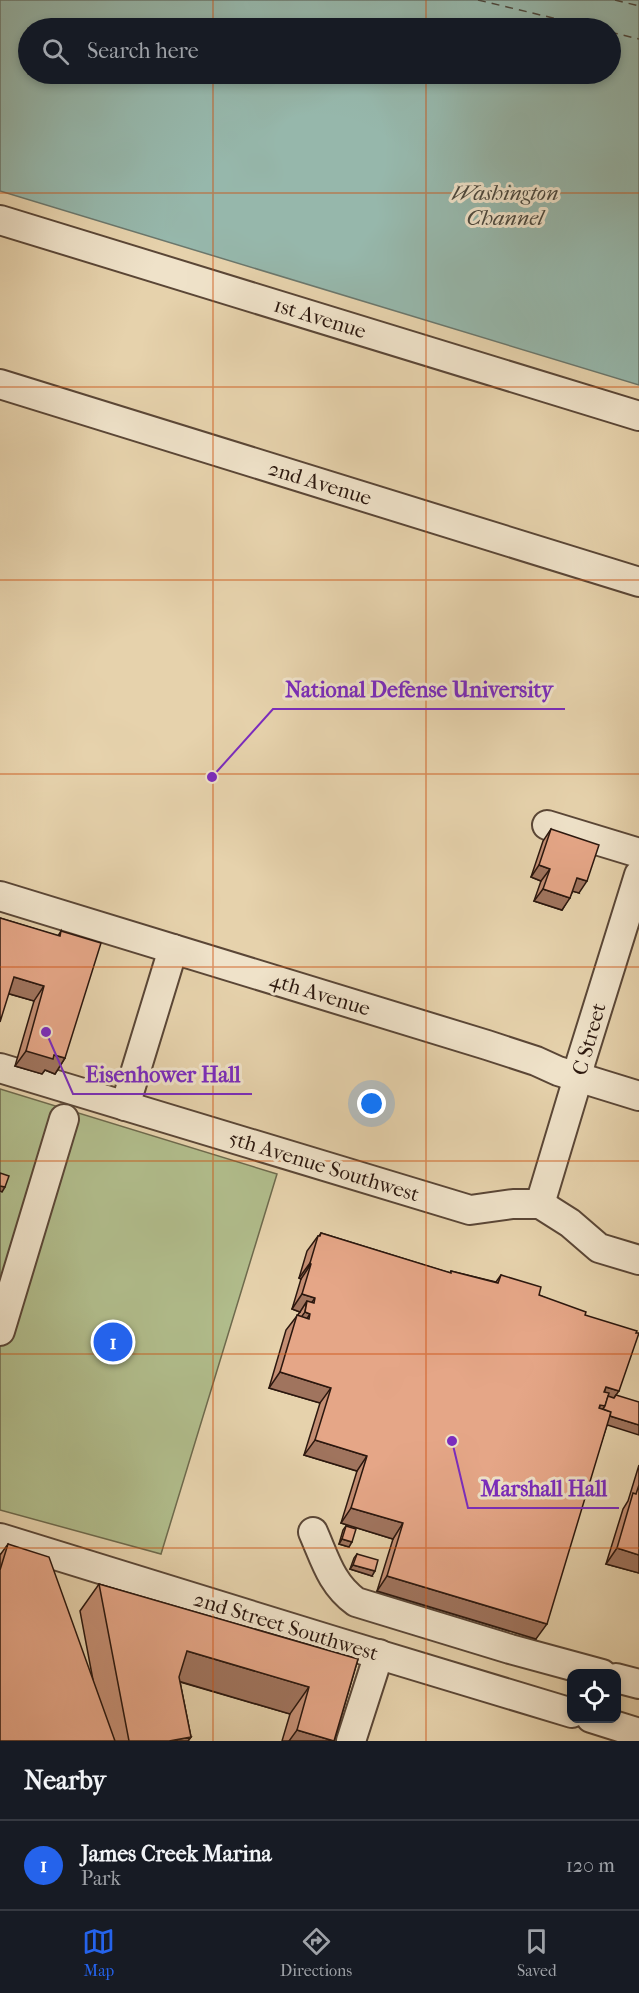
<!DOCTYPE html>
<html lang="en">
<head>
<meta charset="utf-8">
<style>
  body { margin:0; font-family:"IM FELL French Canon",serif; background:#242831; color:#f1f3f6 }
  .controls { position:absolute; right:18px; bottom:18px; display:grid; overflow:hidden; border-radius:12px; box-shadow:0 3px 9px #0003 }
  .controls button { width:54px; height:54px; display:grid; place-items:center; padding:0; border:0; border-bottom:2px solid #363941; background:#171b24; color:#f1f3f6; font:30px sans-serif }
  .you { position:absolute; left:372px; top:1104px; width:21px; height:21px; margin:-15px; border:4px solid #fff; border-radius:50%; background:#1a73e8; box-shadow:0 0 0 9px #1a73e833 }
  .badge { display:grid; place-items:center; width:39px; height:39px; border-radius:50%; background:#2563eb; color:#fff; font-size:20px; font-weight:700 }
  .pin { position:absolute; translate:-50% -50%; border:3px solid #fff; box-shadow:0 2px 6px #0006 }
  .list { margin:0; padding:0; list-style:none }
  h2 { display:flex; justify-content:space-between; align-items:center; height:78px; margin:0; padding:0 24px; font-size:26px }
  h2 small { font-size:20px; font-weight:400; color:#9ea1a6 }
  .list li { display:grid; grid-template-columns:39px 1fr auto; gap:18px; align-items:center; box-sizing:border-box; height:90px; padding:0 24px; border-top:2px solid #363941 }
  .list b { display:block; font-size:22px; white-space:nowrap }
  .list p { margin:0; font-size:20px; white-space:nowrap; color:#9ea1a6 }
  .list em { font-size:20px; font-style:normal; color:#9ea1a6 }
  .icon { flex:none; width:33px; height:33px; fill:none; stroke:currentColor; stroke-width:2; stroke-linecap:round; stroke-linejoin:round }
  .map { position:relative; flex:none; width:639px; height:1741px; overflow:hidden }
  .search { position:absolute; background:#171b24; box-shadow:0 3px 9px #0003; left:18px; right:18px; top:18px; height:66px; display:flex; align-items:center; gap:15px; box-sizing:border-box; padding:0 21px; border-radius:33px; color:#9ea1a6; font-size:22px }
  .sheet { height:168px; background:#171b24 }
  nav { display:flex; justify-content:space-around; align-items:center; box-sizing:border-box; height:84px; border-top:2px solid #363941; background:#171b24; font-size:16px; color:#9ea1a6 }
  nav a { display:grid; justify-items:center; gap:3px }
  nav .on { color:#2563eb }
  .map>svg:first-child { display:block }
  .green { fill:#b1bd8c; stroke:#6e6a4d; stroke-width:1.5 }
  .water { fill:#96b7ab; stroke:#6b776c; stroke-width:1.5; fill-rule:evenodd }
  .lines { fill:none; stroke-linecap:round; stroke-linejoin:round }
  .ferry { stroke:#4b473d; stroke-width:1.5; stroke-dasharray:8 6; stroke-linecap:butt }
  .minor-casing { stroke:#5a4636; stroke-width:32 }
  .minor { stroke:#efe2c9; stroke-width:28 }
  .wall { fill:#c58f74; stroke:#2b170e; stroke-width:1.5 }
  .shaded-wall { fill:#a0745e; stroke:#2b170e; stroke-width:1.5 }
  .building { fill:#e5a687; stroke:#2b170e; stroke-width:1.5 }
  .grid { fill:none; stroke:#cc4f0c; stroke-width:1.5; stroke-opacity:0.55 }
  .labels { text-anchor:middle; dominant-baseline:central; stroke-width:6; stroke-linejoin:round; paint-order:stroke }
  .street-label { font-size:21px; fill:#2b170e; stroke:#efe2c9 }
  .water-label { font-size:22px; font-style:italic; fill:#4b473d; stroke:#efe2c9 }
  .leader { fill:none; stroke:#7b2cbf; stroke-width:2 }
  .callout-dot { fill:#7b2cbf; stroke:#efe2c9; stroke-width:2 }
  .callout-label { font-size:22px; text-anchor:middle; font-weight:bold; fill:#7b2cbf; stroke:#efe2c9; stroke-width:6; stroke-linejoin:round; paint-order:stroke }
</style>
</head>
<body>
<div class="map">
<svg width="639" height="1741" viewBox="0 0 639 1741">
  <rect width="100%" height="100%" fill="#e6d2ac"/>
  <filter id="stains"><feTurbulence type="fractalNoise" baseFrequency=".00333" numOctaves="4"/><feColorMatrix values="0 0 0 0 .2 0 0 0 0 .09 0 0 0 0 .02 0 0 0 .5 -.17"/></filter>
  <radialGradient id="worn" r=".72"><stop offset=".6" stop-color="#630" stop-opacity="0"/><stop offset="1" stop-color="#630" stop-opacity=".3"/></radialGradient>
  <!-- green -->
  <path class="green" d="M0,1089L277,1174L161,1554L0,1510Z"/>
  <!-- water -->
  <path class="water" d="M0,0H639V385L0,191ZM28,28H610V74H28Z"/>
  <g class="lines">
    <!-- ferry -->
    <g class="ferry">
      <path d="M478,0L595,28"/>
      <path d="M615,0L639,6"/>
      <path d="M610,32L639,39"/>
    </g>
    <defs>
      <g id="minor">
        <path d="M0,220L639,416"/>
        <path d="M0,384L639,582"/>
        <path d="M547,825L639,853"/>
        <path d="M0,896L487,1045L536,1061L558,1071L639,1096"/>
        <path d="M0,1068L470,1210L513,1204H540L570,1223L599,1248L639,1260"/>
        <path d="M125,1106L173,949"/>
        <path d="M540,1204L574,1091L581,1061L639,875"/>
        <path d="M0,1331L64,1119"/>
        <path d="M313,1532C325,1559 331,1584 356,1602L510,1649L602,1674"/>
        <path d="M0,1538L337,1642L572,1713"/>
        <path d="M616,1678L639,1684"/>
        <path d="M591,1718L639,1733"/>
        <path d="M351,1741L379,1654"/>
      </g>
    </defs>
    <!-- minor casing -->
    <use href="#minor" class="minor-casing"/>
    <!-- minor -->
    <use href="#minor" class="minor"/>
  </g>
  <!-- wall -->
  <g class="wall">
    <path d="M551,829L579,893L573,891L562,910L534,901L541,881L531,877L543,841Z"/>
    <path d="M0,918L58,936L61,931L65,1058L55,1074L45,1070L42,1074L15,1066L34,1001L9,994Z"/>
    <path d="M321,1233L450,1273L451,1271L496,1282L501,1275L539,1295L585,1315L616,1395L607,1425L536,1639L377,1591L393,1539L341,1523L357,1471L304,1455L320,1403L269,1388L286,1330L300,1312L292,1309L301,1279L299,1278L307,1251L318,1236H319Z"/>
    <path d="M639,1465V1573L606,1564L623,1509L628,1501Z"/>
    <path d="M346,1526L349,1547L339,1544L343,1530Z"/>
    <path d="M8,1544L93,1680L80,1611L99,1584L358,1659L334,1741H282L290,1714L180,1682L191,1737L188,1741H0V1555Z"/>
    <path d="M357,1554L372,1576L350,1569L354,1558Z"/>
  </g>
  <!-- shaded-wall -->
  <g class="shaded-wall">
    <path d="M539,865L550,869L541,881L531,877Z"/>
    <path d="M577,878L587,881L579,893L568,890Z"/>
    <path d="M543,889L570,898L562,910L534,901Z"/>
    <path d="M14,977L44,986L34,1001L3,992Z"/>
    <path d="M26,1051L54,1055L65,1058L55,1074L45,1070L42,1074L15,1066Z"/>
    <path d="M0,1186L5,1187L2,1192L0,1191Z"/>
    <path d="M310,1263L311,1264L301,1279L299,1278Z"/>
    <path d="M302,1294L315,1298L305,1312L310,1314L300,1329L294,1327L305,1312L307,1301L300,1312L292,1309Z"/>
    <path d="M280,1372L331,1388L320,1403L269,1388Z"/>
    <path d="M606,1387L619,1391L608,1406H605L595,1421Z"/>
    <path d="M600,1413L639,1425V1435L595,1421Z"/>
    <path d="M315,1440L367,1456L357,1471L304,1455Z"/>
    <path d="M351,1508L403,1523L393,1539L341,1523Z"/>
    <path d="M342,1539L352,1542L349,1547L339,1544Z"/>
    <path d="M617,1548L639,1555V1573L606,1564Z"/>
    <path d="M353,1565L375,1571L372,1576L350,1569Z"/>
    <path d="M387,1576L547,1624L536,1639L377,1591Z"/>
    <path d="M187,1651L309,1687L290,1714L168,1678Z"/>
    <path d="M297,1730L334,1741H289Z"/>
    <path d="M191,1737L188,1741H169Z"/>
  </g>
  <!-- building -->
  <g class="building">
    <path d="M551,829L599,845L587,881L577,878L570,898L543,889L550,869L539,865Z"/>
    <path d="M0,918L60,936L61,931L101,943L65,1058L54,1055L53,1059L26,1051L44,986L14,977L0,1022Z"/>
    <path d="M0,1173L9,1176L5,1187L0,1186Z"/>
    <path d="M321,1233L451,1273V1271L498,1283L501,1275L541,1287L539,1295L586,1312L585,1315L637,1331L636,1333H639L619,1391L606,1387L604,1392L609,1393L605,1406L600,1405L599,1408L611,1412L547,1624L387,1576L403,1523L351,1508L367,1456L315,1440L331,1388L280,1372L297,1315L309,1319L310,1314L305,1312L307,1301L314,1303L315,1298L302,1294L311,1264L310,1263L318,1236H320Z"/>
    <path d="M616,1395L639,1402V1425L610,1416L611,1412L603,1409L605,1406L608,1396L614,1398Z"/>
    <path d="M639,1485V1555L617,1548L633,1493L636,1494Z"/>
    <path d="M346,1526L356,1529L352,1542L342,1539Z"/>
    <path d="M8,1544L49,1557L115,1741H0V1570Z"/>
    <path d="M357,1554L378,1560L375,1571L353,1565Z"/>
    <path d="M99,1584L358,1659L334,1741L297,1730L309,1687L187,1651L179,1677L191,1737L169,1741H129Z"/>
  </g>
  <!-- grid -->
  <path class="grid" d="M213,0V28M426,0V28M213,74V1741M426,74V1741M0,193H639M0,387H639M0,580H639M0,774H639M0,967H639M0,1161H639M0,1354H639M0,1548H639"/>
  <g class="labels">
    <!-- street labels -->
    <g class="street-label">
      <text transform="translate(320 318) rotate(17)">1st Avenue</text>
      <text transform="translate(320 483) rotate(17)">2nd Avenue</text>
      <text transform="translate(320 994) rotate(17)">4th Avenue</text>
      <text transform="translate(589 1039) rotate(-74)">C Street</text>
      <text transform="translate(324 1166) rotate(17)">5th Avenue Southwest</text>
      <text transform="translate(286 1626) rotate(17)">2nd Street Southwest</text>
    </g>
    <!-- water labels -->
    <g class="water-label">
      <text x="505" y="193">Washington<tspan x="505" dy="25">Channel</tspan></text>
    </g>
  </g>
  <!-- callouts -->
  <path class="leader" d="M212 777L273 709H565M46 1032L73 1094H252M452 1441L468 1508H619"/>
  <g class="callout-dot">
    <circle cx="212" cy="777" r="6"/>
    <circle cx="46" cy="1032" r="6"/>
    <circle cx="452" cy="1441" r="6"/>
  </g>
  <g class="callout-label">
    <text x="419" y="697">National Defense University</text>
    <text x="163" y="1082">Eisenhower Hall</text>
    <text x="544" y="1496">Marshall Hall</text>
  </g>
  <rect width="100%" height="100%" filter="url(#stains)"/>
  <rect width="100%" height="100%" fill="url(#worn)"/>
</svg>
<div class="controls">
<button><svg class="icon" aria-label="locate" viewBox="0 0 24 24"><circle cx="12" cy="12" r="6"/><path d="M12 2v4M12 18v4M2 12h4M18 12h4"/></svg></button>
</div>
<div class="you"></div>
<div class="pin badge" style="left:113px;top:1342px">1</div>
<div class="search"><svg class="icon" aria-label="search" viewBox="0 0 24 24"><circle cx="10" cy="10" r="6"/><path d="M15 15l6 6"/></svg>Search here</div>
</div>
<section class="sheet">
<h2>Nearby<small></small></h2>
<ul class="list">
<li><span class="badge">1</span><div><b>James Creek Marina</b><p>Park</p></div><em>120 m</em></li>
</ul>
</section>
<nav>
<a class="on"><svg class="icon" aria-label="map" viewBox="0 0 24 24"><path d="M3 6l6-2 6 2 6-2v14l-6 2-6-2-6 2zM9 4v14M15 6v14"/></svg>Map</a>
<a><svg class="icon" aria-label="directions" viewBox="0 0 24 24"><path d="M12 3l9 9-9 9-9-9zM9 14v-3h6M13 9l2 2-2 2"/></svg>Directions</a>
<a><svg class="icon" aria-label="saved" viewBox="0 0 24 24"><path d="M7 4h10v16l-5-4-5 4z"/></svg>Saved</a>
</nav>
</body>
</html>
